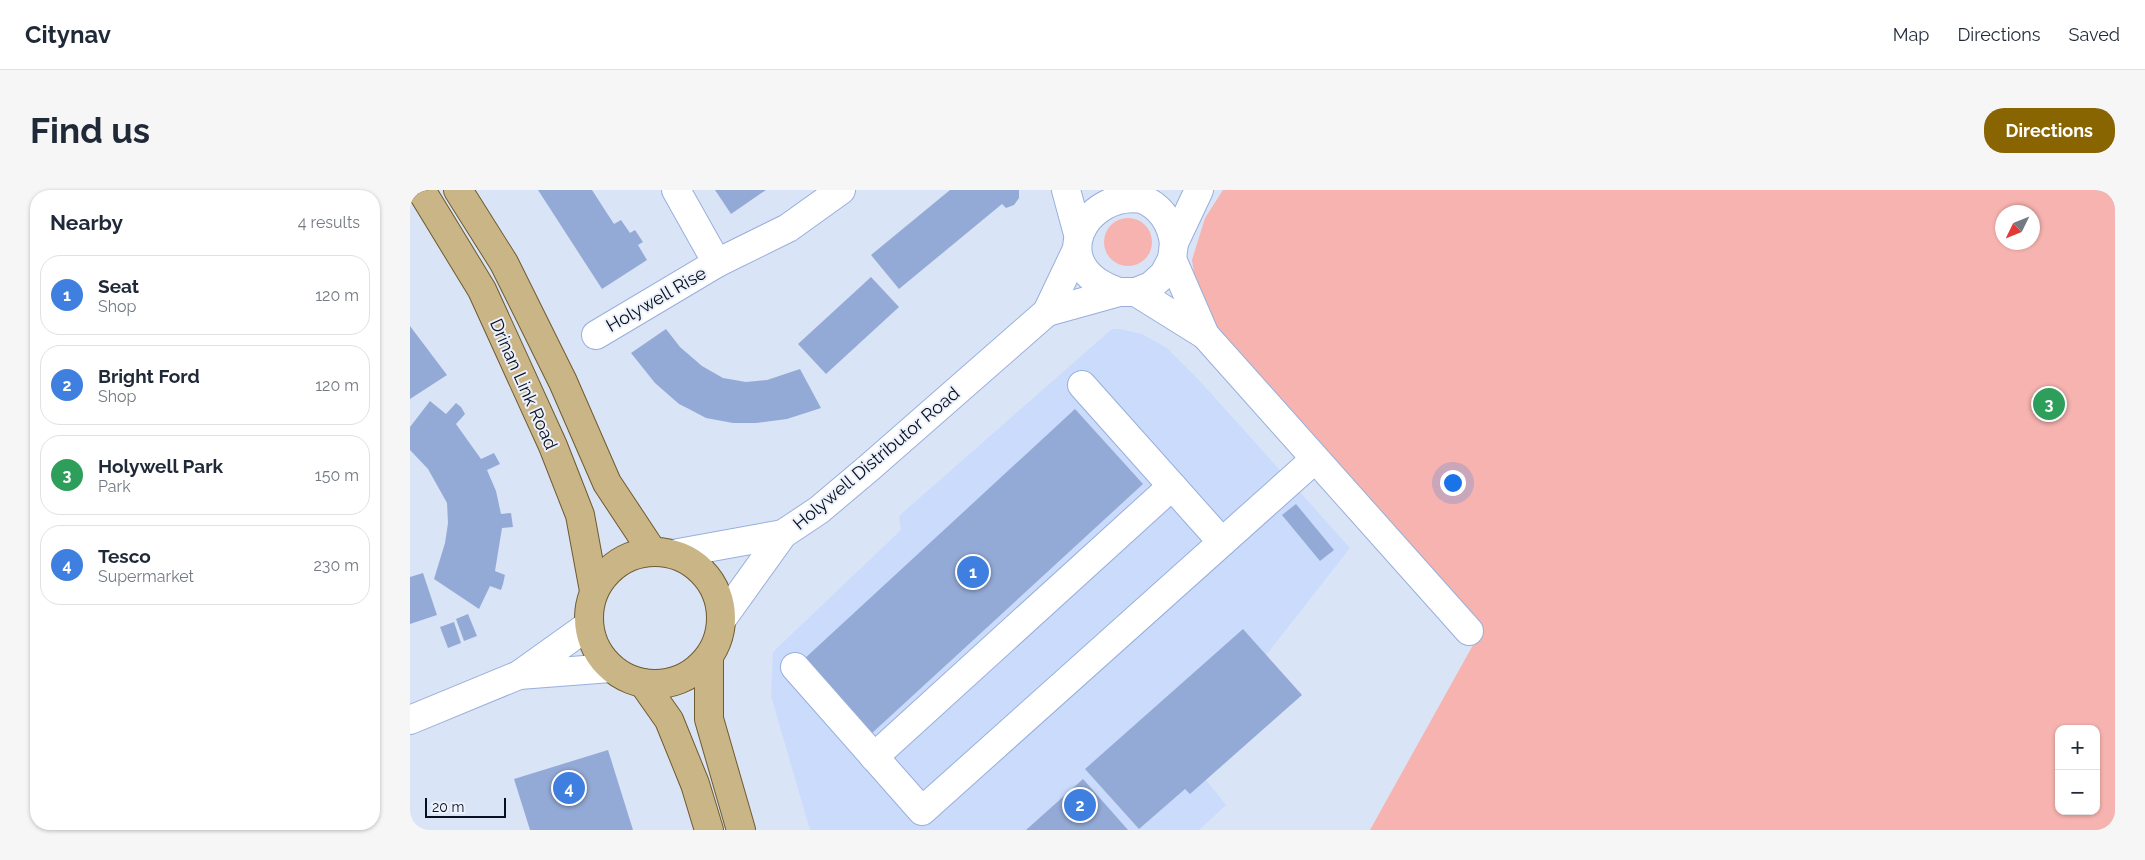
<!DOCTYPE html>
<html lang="en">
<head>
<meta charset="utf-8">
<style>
  body { margin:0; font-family:Raleway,sans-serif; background:#f6f6f7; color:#1f2937 }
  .controls { position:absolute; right:15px; bottom:15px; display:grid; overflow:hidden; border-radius:10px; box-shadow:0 1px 4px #0004 }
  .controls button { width:45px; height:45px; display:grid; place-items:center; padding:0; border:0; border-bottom:1px solid #e0e1e3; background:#fff; color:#1f2937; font:25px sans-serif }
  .compass { position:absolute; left:1585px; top:15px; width:45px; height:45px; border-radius:50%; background:#fff; box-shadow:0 1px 4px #0004; rotate:227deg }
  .scale { position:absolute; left:15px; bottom:12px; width:81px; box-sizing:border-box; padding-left:5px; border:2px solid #08101f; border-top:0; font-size:14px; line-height:18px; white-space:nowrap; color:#08101f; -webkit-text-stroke:4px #ecf1fb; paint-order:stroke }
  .you { position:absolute; left:1042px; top:292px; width:18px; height:18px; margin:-12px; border:4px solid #fff; border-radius:50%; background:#1a73e8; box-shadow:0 0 0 8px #1a73e833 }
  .badge { display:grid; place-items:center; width:32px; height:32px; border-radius:50%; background:#896502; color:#fff; font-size:16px; font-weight:700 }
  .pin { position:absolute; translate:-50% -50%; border:2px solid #fff; box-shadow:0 1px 5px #0006 }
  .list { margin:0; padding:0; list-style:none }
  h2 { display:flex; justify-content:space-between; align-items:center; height:65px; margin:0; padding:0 20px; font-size:21px }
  h2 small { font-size:16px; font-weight:400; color:#747a83 }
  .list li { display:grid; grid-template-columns:32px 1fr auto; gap:15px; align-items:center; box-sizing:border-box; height:80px; margin:0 10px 10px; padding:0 10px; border:1px solid #e0e1e3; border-radius:20px }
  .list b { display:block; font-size:19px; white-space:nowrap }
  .list p { margin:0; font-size:16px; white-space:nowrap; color:#747a83 }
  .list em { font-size:16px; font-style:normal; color:#747a83 }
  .map { position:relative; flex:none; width:1705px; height:640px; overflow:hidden; border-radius:20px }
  header { display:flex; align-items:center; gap:30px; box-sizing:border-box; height:70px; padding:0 25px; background:#fff; border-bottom:1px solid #e0e1e3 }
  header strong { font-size:24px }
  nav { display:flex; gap:28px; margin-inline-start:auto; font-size:18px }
  .intro { display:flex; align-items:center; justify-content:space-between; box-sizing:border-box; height:120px; padding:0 30px }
  h1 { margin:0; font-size:35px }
  .button { padding:12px 22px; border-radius:20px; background:#896502; color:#fff; font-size:18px; font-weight:700 }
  main { display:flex; gap:30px; padding:0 30px }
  aside { flex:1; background:#fff; border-radius:20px; box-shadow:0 1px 4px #0004 }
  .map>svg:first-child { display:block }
  .built { fill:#cadbfb }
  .green { fill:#f6b3af; fill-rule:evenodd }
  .building { fill:#94aad6 }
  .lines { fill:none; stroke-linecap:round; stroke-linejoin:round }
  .minor-casing { stroke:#98afdc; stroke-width:30 }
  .major-casing { stroke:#6f5b2f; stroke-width:30 }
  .minor { stroke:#fff; stroke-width:28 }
  .major { stroke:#cab587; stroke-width:28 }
  .labels { text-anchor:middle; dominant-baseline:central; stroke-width:4; stroke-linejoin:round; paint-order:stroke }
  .street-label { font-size:18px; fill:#08101f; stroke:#ecf1fb }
</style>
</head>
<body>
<header>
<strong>Citynav</strong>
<nav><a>Map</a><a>Directions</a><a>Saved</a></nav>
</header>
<div class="intro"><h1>Find us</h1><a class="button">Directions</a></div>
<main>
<aside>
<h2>Nearby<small>4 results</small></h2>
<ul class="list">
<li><span class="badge" style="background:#3f7fe0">1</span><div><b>Seat</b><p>Shop</p></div><em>120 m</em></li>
<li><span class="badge" style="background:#3f7fe0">2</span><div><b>Bright Ford</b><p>Shop</p></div><em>120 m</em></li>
<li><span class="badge" style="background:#2e9e5b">3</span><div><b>Holywell Park</b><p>Park</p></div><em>150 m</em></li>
<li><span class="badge" style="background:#3f7fe0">4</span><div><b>Tesco</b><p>Supermarket</p></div><em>230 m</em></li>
</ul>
</aside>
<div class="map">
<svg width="1705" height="640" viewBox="0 0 1705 640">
  <rect width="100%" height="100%" fill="#dae4f7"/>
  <!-- built -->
  <path class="built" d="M702,139H710L732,144L757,158L788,189L940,358L777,566L816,615L789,640H400L361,506L363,462L491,340L489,326Z"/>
  <!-- green -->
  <g class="green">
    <path d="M813,0H1705V640H960L1073,437L789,117L782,70L795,28ZM1592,22H1622V52H1592ZM1649,539H1686V621H1649Z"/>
    <circle cx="718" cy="52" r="24"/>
  </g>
  <!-- building -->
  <g class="building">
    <path d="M128,0H182L204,34L211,30L220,43L225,40L233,52L228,55L237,70L192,99Z"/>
    <path d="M305,0H356L321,24Z"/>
    <path d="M540,0H609V8L604,15L596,18L592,14L489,99L461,65Z"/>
    <path d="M461,87L489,117L416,184L388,154Z"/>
    <path d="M0,136L37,185L0,209Z"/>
    <path d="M256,139L270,157L292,176L313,188L336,192L357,190L390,179L411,218L377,229L346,233H323L296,228L279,219L269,214L245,193L221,163Z"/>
    <path d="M20,211L36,224L46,213L51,217L55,224L46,234L71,269L84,263L90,274L77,280L86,301L91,324L101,323L103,337L92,338L85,381L95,385L93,394L91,400L80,396L69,419L24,389L35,353L38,333L37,313L18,279L0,260V237Z"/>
    <path d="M665,219L733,294L461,544L393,470Z"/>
    <path d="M886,314L924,360L910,371L872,325Z"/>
    <path d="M13,383L27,425L0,434V387Z"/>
    <path d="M58,424L67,446L54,451L46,429Z"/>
    <path d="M44,432L51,453L38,458L30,437Z"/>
    <path d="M833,439L892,505L780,604L775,599L729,639L675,579Z"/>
    <path d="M198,560L223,640H120L104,589Z"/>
    <path d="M673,589L718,640H616Z"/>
  </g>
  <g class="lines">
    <defs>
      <g id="minor">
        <path d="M266,0L307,73"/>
        <path d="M656,0L668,44"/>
        <path d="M762,69L795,145"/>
        <path d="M709,102C632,77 675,0 732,9C752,17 761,33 764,53"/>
        <path d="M726,102L795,145L1059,441"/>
        <path d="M637,122L709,102H726L741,96L754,84L762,69L764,53L789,0"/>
        <path d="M186,145L307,73L378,38L431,0"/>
        <path d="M672,195L812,352"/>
        <path d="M263,364L373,344"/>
        <path d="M312,429L373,344L409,320L460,277L637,122L667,59"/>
        <path d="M385,477L512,621L905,269"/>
        <path d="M109,485L201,478"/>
        <path d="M0,530L109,485L179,435"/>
        <path d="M464,567L762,296"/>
      </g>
      <g id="major">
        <path d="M11,0L72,100L143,256L170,325L184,401"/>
        <path d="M48,0L94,73L153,192L197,293L242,361"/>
        <circle cx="245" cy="428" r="66"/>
        <path d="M299,467V529L331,640"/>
        <path d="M233,493L259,530L285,594L299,640"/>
      </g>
    </defs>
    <!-- minor casing -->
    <use href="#minor" class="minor-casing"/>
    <!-- major casing -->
    <use href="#major" class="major-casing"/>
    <!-- minor -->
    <use href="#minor" class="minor"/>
    <!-- major -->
    <use href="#major" class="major"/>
  </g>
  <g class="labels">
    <!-- street labels -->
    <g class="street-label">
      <text transform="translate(246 109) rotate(-30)">Holywell Rise</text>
      <text transform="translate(114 194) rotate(66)">Drinan Link Road</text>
      <text transform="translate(466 268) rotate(-40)">Holywell Distributor Road</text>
    </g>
  </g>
</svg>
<div class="controls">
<button>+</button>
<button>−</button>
</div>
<svg class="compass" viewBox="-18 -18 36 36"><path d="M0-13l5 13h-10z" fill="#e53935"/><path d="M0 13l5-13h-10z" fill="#747a83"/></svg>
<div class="scale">20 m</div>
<div class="you"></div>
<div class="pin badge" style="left:563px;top:382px;background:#3f7fe0">1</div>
<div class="pin badge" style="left:670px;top:615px;background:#3f7fe0">2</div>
<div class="pin badge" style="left:1639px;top:214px;background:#2e9e5b">3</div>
<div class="pin badge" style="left:159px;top:598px;background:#3f7fe0">4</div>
</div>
</main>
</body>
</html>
